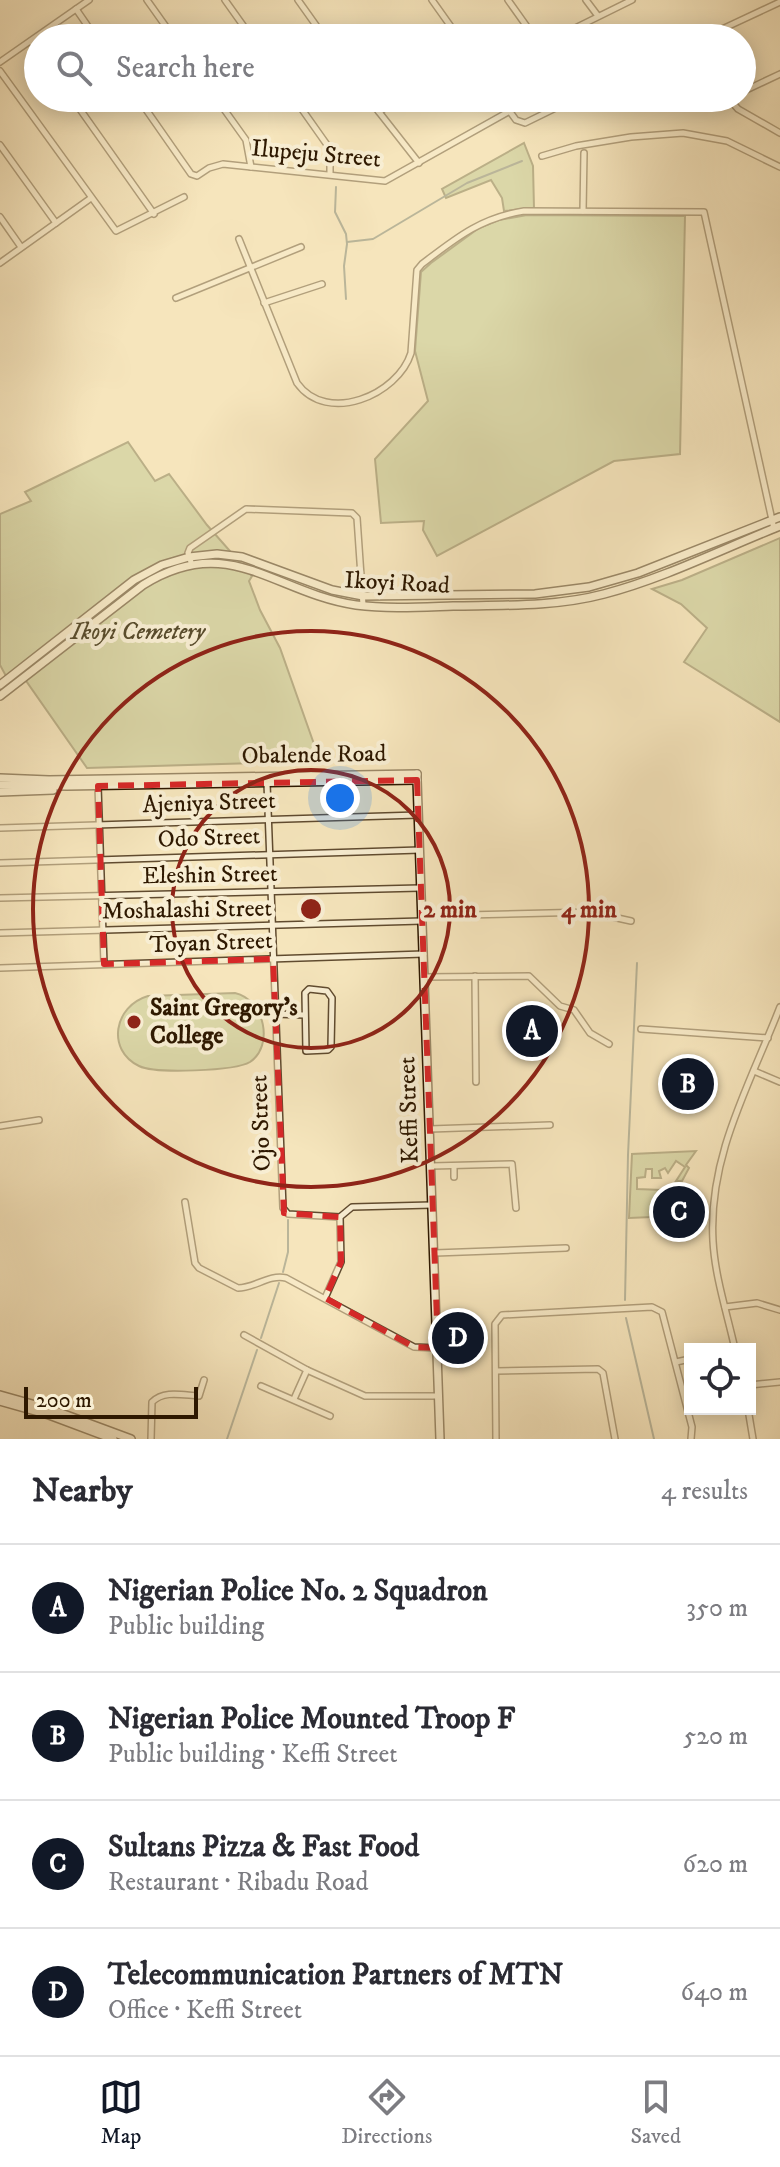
<!DOCTYPE html>
<html lang="en">
<head>
<meta charset="utf-8">
<style>
  body { margin:0; font-family:"IM FELL DW Pica",serif; background:#f2f2f3; color:#2b2b33 }
  .controls { position:absolute; right:24px; bottom:24px; display:grid; overflow:hidden; border-radius:0px; box-shadow:0 4px 20px #0003 }
  .controls button { width:72px; height:72px; display:grid; place-items:center; padding:0; border:0; border-bottom:2px solid #e1e1e2; background:#fff; color:#2b2b33; font:40px sans-serif }
  .scale { position:absolute; left:24px; bottom:20px; width:174px; box-sizing:border-box; padding-left:8px; border:4px solid #2e1800; border-top:0; font-size:22px; line-height:28px; white-space:nowrap; color:#2e1800; -webkit-text-stroke:6px #f8eed3; paint-order:stroke }
  .you { position:absolute; left:340px; top:798px; width:28px; height:28px; margin:-20px; border:6px solid #fff; border-radius:50%; background:#1a73e8; box-shadow:0 0 0 12px #1a73e833 }
  .badge { display:grid; place-items:center; width:52px; height:52px; border-radius:50%; background:#111827; color:#fff; font-size:26px; font-weight:700 }
  .pin { position:absolute; translate:-50% -50%; border:4px solid #fff; box-shadow:0 2px 8px #0006 }
  .list { margin:0; padding:0; list-style:none }
  h2 { display:flex; justify-content:space-between; align-items:center; height:104px; margin:0; padding:0 32px; font-size:34px }
  h2 small { font-size:26px; font-weight:400; color:#7c7c81 }
  .list li { display:grid; grid-template-columns:52px 1fr auto; gap:24px; align-items:center; box-sizing:border-box; height:128px; padding:0 32px; border-top:2px solid #e1e1e2 }
  .list b { display:block; font-size:30px; white-space:nowrap }
  .list p { margin:0; font-size:26px; white-space:nowrap; color:#7c7c81 }
  .list em { font-size:26px; font-style:normal; color:#7c7c81 }
  .icon { flex:none; width:44px; height:44px; fill:none; stroke:currentColor; stroke-width:2; stroke-linecap:round; stroke-linejoin:round }
  .map { position:relative; flex:none; width:780px; height:1439px; overflow:hidden }
  .search { position:absolute; background:#fff; box-shadow:0 4px 20px #0003; left:24px; right:24px; top:24px; height:88px; display:flex; align-items:center; gap:20px; box-sizing:border-box; padding:0 28px; border-radius:44px; color:#7c7c81; font-size:30px }
  .sheet { height:616px; background:#fff }
  nav { display:flex; justify-content:space-around; align-items:center; box-sizing:border-box; height:112px; border-top:2px solid #e1e1e2; background:#fff; font-size:22px; color:#7c7c81 }
  nav a { display:grid; justify-items:center; gap:4px }
  nav .on { color:#111827 }
  .map>svg:first-child { display:block }
  .green { fill:#bbc591; stroke:#746e48; stroke-width:2 }
  .lines { fill:none; stroke-linecap:round; stroke-linejoin:round }
  .stream { stroke:#727b70; stroke-width:2 }
  .minor-casing { stroke:#604b2f; stroke-width:8 }
  .secondary-casing { stroke:#2e1800; stroke-width:10 }
  .minor { stroke:#f8eed3; stroke-width:5 }
  .secondary { stroke:#f8eed3; stroke-width:7 }
  .marked { fill:none; stroke:#d62828; stroke-width:6; stroke-dasharray:16 10; stroke-linejoin:round }
  .ring { fill:none; stroke:#8f2418; stroke-width:4 }
  .poi-dot { fill:#8f2418; stroke:#f8eed3; stroke-width:3 }
  .labels { text-anchor:middle; dominant-baseline:central; stroke-width:8; stroke-linejoin:round; paint-order:stroke }
  .street-label { font-size:24px; fill:#2e1800; stroke:#f8eed3 }
  .park-label { font-size:24px; font-style:italic; fill:#584c2c; stroke:#f8eed3 }
  .poi-label { font-size:24px; font-weight:bold; fill:#2e1800; stroke:#f8eed3; text-anchor:start }
  .centre { fill:#8f2418; stroke:#f8eed3; stroke-width:4 }
  .ring-label { font-size:24px; text-anchor:middle; font-weight:bold; fill:#8f2418; stroke:#f8eed3; stroke-width:8; stroke-linejoin:round; paint-order:stroke }
</style>
</head>
<body>
<div class="map">
<svg width="780" height="1439" viewBox="0 0 780 1439">
  <rect width="100%" height="100%" fill="#f5e5bc"/>
  <filter id="stains"><feTurbulence type="fractalNoise" baseFrequency=".0025" numOctaves="4"/><feColorMatrix values="0 0 0 0 .2 0 0 0 0 .09 0 0 0 0 .02 0 0 0 .5 -.17"/></filter>
  <radialGradient id="worn" r=".72"><stop offset=".6" stop-color="#630" stop-opacity="0"/><stop offset="1" stop-color="#630" stop-opacity=".3"/></radialGradient>
  <!-- green -->
  <g class="green">
    <path d="M524,143L533,166L534,208L504,211L502,198L491,180L446,198L442,189Z"/>
    <path d="M527,215L685,216L680,454L614,461L437,556L423,530L424,521L381,523L375,459L428,401L415,351L421,272L431,263L479,228L499,220Z"/>
    <path d="M128,442L155,481L169,474L207,525L252,576L249,581L260,610L280,648L320,761L87,768L17,668L6,676L0,665V514L31,501L25,492Z"/>
    <path d="M780,538V722L684,662L707,628L681,604L652,589L682,580Z"/>
    <path d="M235,993C265,1000 274,1046 250,1062C235,1071 155,1074 139,1066C106,1050 114,1006 148,996Z"/>
    <path d="M696,1151L686,1165L689,1168L682,1181H676L685,1167L676,1161L668,1173L665,1168L659,1171L661,1178H652V1169H646L645,1177L637,1178V1189L662,1190L676,1216L629,1218L632,1154Z"/>
  </g>
  <g class="lines">
    <!-- stream -->
    <g class="stream">
      <path d="M336,187L335,212L346,234L347,244L344,266L346,299"/>
      <path d="M347,242L373,239L467,183L522,161"/>
      <path d="M283,1272L288,1252V1220"/>
      <path d="M625,1300L628,1155L637,963"/>
      <path d="M626,1318L654,1439"/>
      <path d="M261,1338L279,1283"/>
      <path d="M227,1439L257,1350"/>
    </g>
    <defs>
      <g id="minor">
        <path d="M147,0L174,38"/>
        <path d="M225,0L252,38"/>
        <path d="M298,0L325,38"/>
        <path d="M432,0L459,38"/>
        <path d="M508,0L535,38"/>
        <path d="M586,0L598,16"/>
        <path d="M76,9L96,38"/>
        <path d="M555,38L632,0"/>
        <path d="M703,38L780,2"/>
        <path d="M31,41L38,51"/>
        <path d="M0,62L89,0"/>
        <path d="M0,71L116,231L184,197"/>
        <path d="M742,92L780,74"/>
        <path d="M72,98L154,214"/>
        <path d="M138,98L191,174L197,176L209,168L223,164L385,181L510,111"/>
        <path d="M216,98L246,140L251,167"/>
        <path d="M294,98L330,149V174"/>
        <path d="M368,98L419,163"/>
        <path d="M500,98L516,120L525,123L576,98"/>
        <path d="M733,98L731,101L738,109L780,133"/>
        <path d="M711,103L731,101"/>
        <path d="M379,112L398,98"/>
        <path d="M0,145L56,223"/>
        <path d="M542,156L576,146L631,137L683,133L727,141L780,167"/>
        <path d="M583,211L584,153"/>
        <path d="M0,217L21,247"/>
        <path d="M239,239L297,383C327,425 398,395 411,353L417,270L422,264C456,238 480,218 524,211L704,212L774,529"/>
        <path d="M0,263L91,198"/>
        <path d="M176,298L301,247"/>
        <path d="M264,303L322,284"/>
        <path d="M192,565L188,553L190,548L246,509L352,513L357,518L363,605"/>
        <path d="M267,783L283,1208L288,1214L340,1217"/>
        <path d="M98,786L104,964"/>
        <path d="M0,828L418,815"/>
        <path d="M0,863L420,850"/>
        <path d="M0,898L420,888"/>
        <path d="M422,916L590,912L631,921"/>
        <path d="M0,933L422,921"/>
        <path d="M0,968L424,954"/>
        <path d="M475,976L476,1082"/>
        <path d="M424,977L529,976L560,1006L574,1010L590,1033L609,1044"/>
        <path d="M309,989L327,991L332,998L331,1047L328,1050L306,1051L305,993Z"/>
        <path d="M275,1014L304,1015"/>
        <path d="M641,1029L768,1038"/>
        <path d="M754,1071L780,1082"/>
        <path d="M0,1126L39,1120"/>
        <path d="M430,1129L550,1125"/>
        <path d="M432,1166L512,1164L516,1208"/>
        <path d="M454,1166V1177"/>
        <path d="M185,1202L195,1263L199,1268L238,1288C255,1288 269,1274 286,1278L414,1347L437,1348"/>
        <path d="M435,1253L566,1248"/>
        <path d="M325,1298L341,1262L340,1217L352,1207L432,1205"/>
        <path d="M725,1307L757,1303L780,1310"/>
        <path d="M244,1335L307,1370L365,1396H439"/>
        <path d="M735,1349C727,1313 715,1277 713,1241C708,1156 750,1084 780,1007"/>
        <path d="M676,1362L690,1359"/>
        <path d="M496,1371L598,1369L603,1373L615,1439"/>
        <path d="M750,1385L780,1382"/>
        <path d="M261,1386L330,1416"/>
        <path d="M294,1399L307,1370"/>
        <path d="M748,1409L753,1439"/>
        <path d="M151,1439L152,1402C164,1390 182,1395 199,1396L204,1380"/>
        <path d="M496,1439L495,1324L502,1315L652,1307L662,1312L692,1427L691,1439"/>
      </g>
      <g id="secondary">
        <path d="M0,685L134,580L162,565L189,557L217,554L242,557L332,590L363,596L535,594L589,587L638,573L780,517"/>
        <path d="M0,696L143,585C229,531 274,593 356,605C388,609 421,607 453,606C503,605 555,607 604,594C665,578 722,549 780,526"/>
        <path d="M0,778L49,780L417,774"/>
        <path d="M417,780L440,1439"/>
        <path d="M0,785L67,786L417,780V774"/>
        <path d="M0,792L53,790"/>
        <path d="M0,1395L50,1409L131,1439"/>
        <path d="M0,1401L49,1415L113,1439"/>
      </g>
    </defs>
    <!-- minor casing -->
    <use href="#minor" class="minor-casing"/>
    <!-- secondary casing -->
    <use href="#secondary" class="secondary-casing"/>
    <!-- minor -->
    <use href="#minor" class="minor"/>
    <!-- secondary -->
    <use href="#secondary" class="secondary"/>
  </g>
  <!-- marked area -->
  <path d="M0 0H780V1439H0ZM417,780L438,1348L414,1347L325,1298L341,1262L340,1217L284,1213L273,959L104,964L98,786Z" fill="#f5e5bc" fill-opacity=".55" fill-rule="evenodd"/>
  <path class="marked" d="M417,780L438,1348L414,1347L325,1298L341,1262L340,1217L284,1213L273,959L104,964L98,786Z"/>
  <!-- distance rings -->
  <g class="ring">
    <circle cx="311" cy="909" r="139"/>
    <circle cx="311" cy="909" r="278"/>
  </g>
  <!-- markers -->
  <circle class="poi-dot" cx="134" cy="1022" r="8"/>
  <g class="labels">
    <!-- street labels -->
    <g class="street-label">
      <text transform="translate(316 154) rotate(5)">Ilupeju Street</text>
      <text transform="translate(397 583) rotate(3)">Ikoyi Road</text>
      <text transform="translate(314 755) rotate(-1)">Obalende Road</text>
      <text transform="translate(209 803) rotate(-2)">Ajeniya Street</text>
      <text transform="translate(209 838) rotate(-2)">Odo Street</text>
      <text transform="translate(210 875) rotate(-1)">Eleshin Street</text>
      <text transform="translate(187 910) rotate(-1)">Moshalashi Street</text>
      <text transform="translate(211 943) rotate(-2)">Toyan Street</text>
      <text transform="translate(409 1110) rotate(-92)">Keffi Street</text>
      <text transform="translate(261 1123) rotate(-92)">Ojo Street</text>
    </g>
    <!-- park labels -->
    <g class="park-label">
      <text x="138" y="632">Ikoyi Cemetery</text>
    </g>
    <!-- poi labels -->
    <g class="poi-label">
      <text x="150" y="1008">Saint Gregory's<tspan x="150" dy="28">College</tspan></text>
    </g>
  </g>
  <circle cx="311" cy="909" r="12" class="centre"/>
  <g class="ring-label">
    <text x="450" y="917">2 min</text>
    <text x="589" y="917">4 min</text>
  </g>
  <rect width="100%" height="100%" filter="url(#stains)"/>
  <rect width="100%" height="100%" fill="url(#worn)"/>
</svg>
<div class="controls">
<button><svg class="icon" aria-label="locate" viewBox="0 0 24 24"><circle cx="12" cy="12" r="6"/><path d="M12 2v4M12 18v4M2 12h4M18 12h4"/></svg></button>
</div>
<div class="scale">200 m</div>
<div class="you"></div>
<div class="pin badge" style="left:532px;top:1031px">A</div>
<div class="pin badge" style="left:688px;top:1084px">B</div>
<div class="pin badge" style="left:679px;top:1212px">C</div>
<div class="pin badge" style="left:458px;top:1338px">D</div>
<div class="search"><svg class="icon" aria-label="search" viewBox="0 0 24 24"><circle cx="10" cy="10" r="6"/><path d="M15 15l6 6"/></svg>Search here</div>
</div>
<section class="sheet">
<h2>Nearby<small>4 results</small></h2>
<ul class="list">
<li><span class="badge">A</span><div><b>Nigerian Police No. 2 Squadron</b><p>Public building</p></div><em>350 m</em></li>
<li><span class="badge">B</span><div><b>Nigerian Police Mounted Troop F</b><p>Public building · Keffi Street</p></div><em>520 m</em></li>
<li><span class="badge">C</span><div><b>Sultans Pizza &amp; Fast Food</b><p>Restaurant · Ribadu Road</p></div><em>620 m</em></li>
<li><span class="badge">D</span><div><b>Telecommunication Partners of MTN</b><p>Office · Keffi Street</p></div><em>640 m</em></li>
</ul>
</section>
<nav>
<a class="on"><svg class="icon" aria-label="map" viewBox="0 0 24 24"><path d="M3 6l6-2 6 2 6-2v14l-6 2-6-2-6 2zM9 4v14M15 6v14"/></svg>Map</a>
<a><svg class="icon" aria-label="directions" viewBox="0 0 24 24"><path d="M12 3l9 9-9 9-9-9zM9 14v-3h6M13 9l2 2-2 2"/></svg>Directions</a>
<a><svg class="icon" aria-label="saved" viewBox="0 0 24 24"><path d="M7 4h10v16l-5-4-5 4z"/></svg>Saved</a>
</nav>
</body>
</html>
